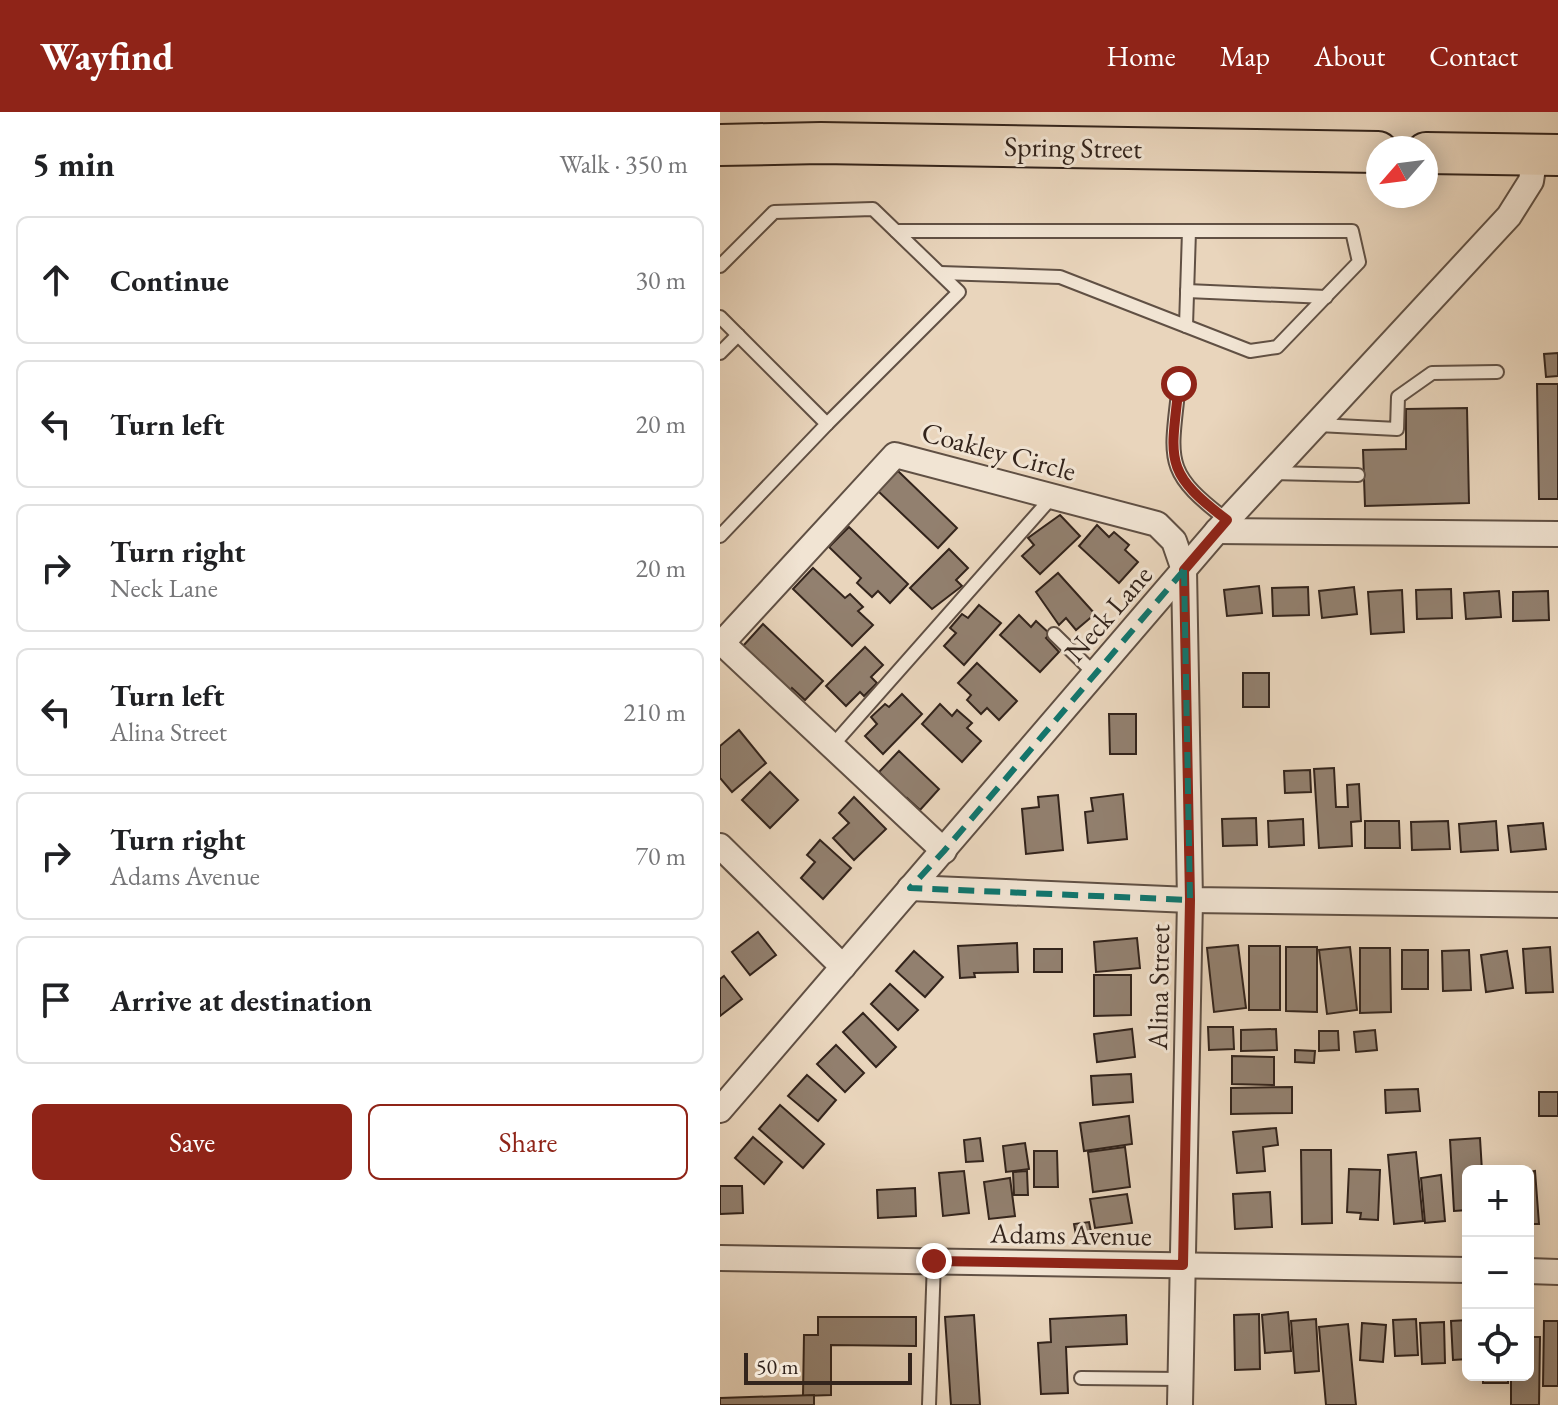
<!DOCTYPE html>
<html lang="en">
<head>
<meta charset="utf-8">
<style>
  body { margin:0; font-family:"EB Garamond",serif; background:#f2f2f2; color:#202124 }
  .controls { position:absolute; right:24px; bottom:24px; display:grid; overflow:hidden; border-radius:12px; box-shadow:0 4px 20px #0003 }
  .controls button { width:72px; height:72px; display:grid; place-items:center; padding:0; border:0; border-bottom:2px solid #e0e0e0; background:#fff; color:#202124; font:40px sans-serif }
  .compass { position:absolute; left:646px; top:24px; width:72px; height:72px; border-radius:50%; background:#fff; box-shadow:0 4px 20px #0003; rotate:242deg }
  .scale { position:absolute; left:24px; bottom:20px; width:168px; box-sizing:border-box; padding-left:8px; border:4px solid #33241c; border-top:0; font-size:22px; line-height:28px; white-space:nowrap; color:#33241c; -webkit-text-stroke:6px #f1e4d3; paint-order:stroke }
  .stop { position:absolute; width:24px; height:24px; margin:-18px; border:6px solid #8f2418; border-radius:50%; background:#fff }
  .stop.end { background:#8f2418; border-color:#fff; box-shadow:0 2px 8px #0008 }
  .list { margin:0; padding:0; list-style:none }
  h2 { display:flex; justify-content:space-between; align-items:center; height:104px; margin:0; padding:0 32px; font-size:34px }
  h2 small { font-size:26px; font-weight:400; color:#757577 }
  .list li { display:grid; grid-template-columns:52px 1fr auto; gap:24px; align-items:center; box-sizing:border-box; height:128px; margin:0 16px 16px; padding:0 16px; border:2px solid #e0e0e0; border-radius:12px }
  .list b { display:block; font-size:30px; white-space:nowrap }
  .list p { margin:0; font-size:26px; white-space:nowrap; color:#757577 }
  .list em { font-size:26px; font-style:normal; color:#757577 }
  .actions { display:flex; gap:16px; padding:24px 32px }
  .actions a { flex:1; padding:18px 0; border:2px solid #8f2418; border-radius:12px; text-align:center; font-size:28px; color:#8f2418 }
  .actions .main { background:#8f2418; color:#fff }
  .icon { flex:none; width:44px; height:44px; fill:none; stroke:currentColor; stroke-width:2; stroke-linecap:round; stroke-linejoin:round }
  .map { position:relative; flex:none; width:838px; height:1293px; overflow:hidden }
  header { display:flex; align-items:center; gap:48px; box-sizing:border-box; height:112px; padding:0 40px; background:#8f2418; color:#fff }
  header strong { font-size:38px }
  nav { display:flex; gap:44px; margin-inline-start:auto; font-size:28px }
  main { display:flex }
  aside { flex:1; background:#fff }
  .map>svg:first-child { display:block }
  .building { fill:#92806f; stroke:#33241c; stroke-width:2 }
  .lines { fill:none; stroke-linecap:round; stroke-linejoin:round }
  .service-casing { stroke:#605044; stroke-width:16 }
  .minor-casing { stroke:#605044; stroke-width:28 }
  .primary-casing { stroke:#33241c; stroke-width:44 }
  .service { stroke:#f1e4d3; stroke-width:12 }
  .minor { stroke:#f1e4d3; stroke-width:24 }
  .primary { stroke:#e9d5bc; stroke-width:40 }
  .route { stroke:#8f2418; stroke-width:10 }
  .marked { fill:none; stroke:#0f766e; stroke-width:6; stroke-dasharray:16 10; stroke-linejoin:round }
  .labels { text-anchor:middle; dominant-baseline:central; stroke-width:6; stroke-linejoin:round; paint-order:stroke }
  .street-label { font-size:28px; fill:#33241c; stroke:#f1e4d3 }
</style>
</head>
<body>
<header>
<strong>Wayfind</strong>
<nav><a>Home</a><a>Map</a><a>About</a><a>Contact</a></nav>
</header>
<main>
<aside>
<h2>5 min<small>Walk · 350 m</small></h2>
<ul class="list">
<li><svg class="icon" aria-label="ahead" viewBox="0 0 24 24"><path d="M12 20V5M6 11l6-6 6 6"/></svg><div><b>Continue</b></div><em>30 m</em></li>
<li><svg class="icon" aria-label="left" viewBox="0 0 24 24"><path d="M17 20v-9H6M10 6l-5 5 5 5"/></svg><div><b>Turn left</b></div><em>20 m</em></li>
<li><svg class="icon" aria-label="right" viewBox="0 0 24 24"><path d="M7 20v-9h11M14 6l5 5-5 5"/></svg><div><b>Turn right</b><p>Neck Lane</p></div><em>20 m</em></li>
<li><svg class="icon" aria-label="left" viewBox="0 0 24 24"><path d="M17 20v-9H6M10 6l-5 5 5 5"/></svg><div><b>Turn left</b><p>Alina Street</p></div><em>210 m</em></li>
<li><svg class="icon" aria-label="right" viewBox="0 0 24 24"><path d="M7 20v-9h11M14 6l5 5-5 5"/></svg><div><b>Turn right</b><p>Adams Avenue</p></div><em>70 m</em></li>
<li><svg class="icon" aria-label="arrive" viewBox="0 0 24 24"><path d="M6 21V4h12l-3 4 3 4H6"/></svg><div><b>Arrive at destination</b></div></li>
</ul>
<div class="actions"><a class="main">Save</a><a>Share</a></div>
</aside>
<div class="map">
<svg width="838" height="1293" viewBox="0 0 838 1293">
  <rect width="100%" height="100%" fill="#e9d5bc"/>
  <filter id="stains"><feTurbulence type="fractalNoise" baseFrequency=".0025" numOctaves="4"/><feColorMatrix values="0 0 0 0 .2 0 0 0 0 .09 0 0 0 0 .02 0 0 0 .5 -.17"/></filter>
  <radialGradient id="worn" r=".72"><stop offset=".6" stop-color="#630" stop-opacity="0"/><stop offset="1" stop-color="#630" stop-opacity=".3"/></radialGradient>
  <!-- building -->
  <g class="building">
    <path d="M838,241V264L826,265L824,242Z"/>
    <path d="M817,272H838V387H819Z"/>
    <path d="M747,296L749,391L645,394L643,338L686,337V297Z"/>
    <path d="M178,359L237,416L218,436L158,379Z"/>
    <path d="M340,403L360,424L320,462L302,444L314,433L308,426Z"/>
    <path d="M377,413L389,425L394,420L409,433L405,438L418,450L399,471L359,434Z"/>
    <path d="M129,415L188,472L170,491L158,479L152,485L137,471L141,466L109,435Z"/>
    <path d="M229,437L248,456L236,468L242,474L212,497L190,476Z"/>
    <path d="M93,456L125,486L130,482L143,495L138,499L153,513L132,534L73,477Z"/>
    <path d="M338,461L375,502L356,518L346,506L339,513L316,480Z"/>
    <path d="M539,474L542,501L507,504L504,478Z"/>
    <path d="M588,475L589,503L553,504L552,476Z"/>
    <path d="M634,475L637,502L602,506L599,479Z"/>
    <path d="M731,477L732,506L697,507L696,478Z"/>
    <path d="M682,478L684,520L651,522L648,480Z"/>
    <path d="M779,479L781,505L746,507L744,481Z"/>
    <path d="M828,479L829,508L793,509V480Z"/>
    <path d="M259,493L281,511L244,553L224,534L236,521L230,516L242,502L248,506Z"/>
    <path d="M299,503L311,515L316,509L330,522L326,526L339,540L320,560L280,523Z"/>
    <path d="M43,512L103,569L85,588L72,576L70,579L23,534Z"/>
    <path d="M145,535L163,553L151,565L157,571L144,584L140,580L126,594L106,574Z"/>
    <path d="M257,551L297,589L279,608L267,596L261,602L247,588L251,583L238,571Z"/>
    <rect x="523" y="561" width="26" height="34"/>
    <path d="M182,582L202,602L163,642L145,624L157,612L151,605L165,592L169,595Z"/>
    <path d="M220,592L232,604L237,598L252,611L247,616L261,629L242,650L202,612Z"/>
    <path d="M389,602H416V642H390Z"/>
    <path d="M19,618L46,651L12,680L0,666V634Z"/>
    <path d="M179,639L219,677L200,698L187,686L182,692L168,678L172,674L159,660Z"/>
    <path d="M614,656L616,695H628L627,673L639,672L641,709L631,710L632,734L599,736L594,657Z"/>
    <path d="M590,658L591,680L565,681L564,659Z"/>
    <path d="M50,660L78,688L50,716L22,688Z"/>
    <path d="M403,682L407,727L368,731L365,700L373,699L371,686Z"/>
    <path d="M338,683L343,738L306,742L302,697L319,695L318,685Z"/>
    <path d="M134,685L166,717L134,748L113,726L129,711L119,701Z"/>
    <path d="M536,706L537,733L503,734L502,707Z"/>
    <path d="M583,707L584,733L549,735L548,709Z"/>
    <path d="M645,709H679L680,736H645Z"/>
    <path d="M728,709L730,737L692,738L691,710Z"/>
    <path d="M776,709L778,738L741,740L739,712Z"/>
    <path d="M823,711L826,737L791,740L788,714Z"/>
    <path d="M100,728L131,756L103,787L81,766L95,750L87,743Z"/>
    <path d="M38,820L56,843L30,863L12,840Z"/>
    <path d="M417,826L420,856L376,860L374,830Z"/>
    <path d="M297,831L298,860L254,861L255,865L240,866L238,834Z"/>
    <path d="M518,833L526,896L494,900L487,836Z"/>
    <rect x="529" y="834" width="31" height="64"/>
    <path d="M566,835H597V900L566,899Z"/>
    <path d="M630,835L637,898L607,902L599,838Z"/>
    <path d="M830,835L833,880L806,881L803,837Z"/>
    <path d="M640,836H670L671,900L640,901Z"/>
    <rect x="314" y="837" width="28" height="23"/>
    <rect x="682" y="838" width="26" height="39"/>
    <path d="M749,838L751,878L723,879L722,839Z"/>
    <path d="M194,839L223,865L205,885L176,859Z"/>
    <path d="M787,839L793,876L766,880L761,843Z"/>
    <path d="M374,863H411V903L374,904Z"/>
    <path d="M4,864L22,887L0,904V867Z"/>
    <path d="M170,872L198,898L178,918L151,892Z"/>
    <path d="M143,901L176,935L156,955L123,920Z"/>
    <path d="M488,915H513L514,937L489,938Z"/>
    <path d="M412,917L415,945L377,950L374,922Z"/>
    <path d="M556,917L557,938L521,939V918Z"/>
    <path d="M655,918L657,938L636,940L634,920Z"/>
    <path d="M599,919H618L619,938L599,939Z"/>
    <path d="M116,933L144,961L125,980L97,952Z"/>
    <path d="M575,938L595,939L594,951L575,950Z"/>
    <path d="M512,944L554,945V973L512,972Z"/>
    <path d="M411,962L413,990L373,993L371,964Z"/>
    <path d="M87,963L116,988L98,1009L68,984Z"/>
    <path d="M572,975V1001L511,1002V976Z"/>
    <path d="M698,977L700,999L666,1001L665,978Z"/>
    <rect x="819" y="980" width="19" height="24"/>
    <path d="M60,993L104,1032L83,1056L39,1017Z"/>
    <path d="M409,1004L412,1032L364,1039L360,1011Z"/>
    <path d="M556,1016L558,1033L543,1035L545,1059L517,1061L513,1020Z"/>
    <path d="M33,1025L62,1050L44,1072L15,1046Z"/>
    <path d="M260,1026L263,1049L246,1050L244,1028Z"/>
    <path d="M760,1026L762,1059H748V1098L734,1099L730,1028Z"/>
    <path d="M305,1031L309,1057L286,1060L283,1034Z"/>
    <path d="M405,1035L410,1075L373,1080L368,1040Z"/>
    <path d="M581,1038H611L612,1111L582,1112Z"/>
    <path d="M314,1039H337L338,1075H314Z"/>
    <path d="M696,1040L703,1109L674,1112L668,1043Z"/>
    <path d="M629,1057L660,1058L658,1108L640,1107L641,1101L627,1100Z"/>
    <path d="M244,1059L249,1101L223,1104L219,1061Z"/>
    <path d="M307,1059L308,1083H294L293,1060Z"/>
    <path d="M815,1059L819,1112H808V1060Z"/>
    <path d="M721,1063L725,1109L705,1111L701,1066Z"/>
    <path d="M290,1066L295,1104L269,1107L264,1070Z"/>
    <path d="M0,1074H22L23,1101L0,1102Z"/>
    <path d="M195,1076L196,1104L158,1106L157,1078Z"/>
    <path d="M550,1080L552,1115L515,1117L513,1082Z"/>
    <path d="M407,1082L412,1111L375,1116L370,1087Z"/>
    <path d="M369,1110L372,1125L357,1128L354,1112Z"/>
    <path d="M568,1200L571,1239L545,1241L542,1203Z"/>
    <path d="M539,1202L540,1257L515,1258L514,1203Z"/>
    <path d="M254,1203L260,1293H231L225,1205Z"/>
    <path d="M406,1203L407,1232L346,1235L348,1281L321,1282L318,1231L331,1230L330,1207Z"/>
    <path d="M98,1205H196V1234L111,1233V1283L83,1284L84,1223H98Z"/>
    <path d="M596,1207L599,1259L575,1261L571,1209Z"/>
    <path d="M696,1207L698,1243L675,1244L673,1208Z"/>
    <path d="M748,1208V1247L733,1248L731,1209Z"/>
    <path d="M824,1209H838V1274H823Z"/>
    <path d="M724,1210L725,1251L702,1252L700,1211Z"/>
    <path d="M642,1211L666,1213L663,1250L640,1248Z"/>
    <path d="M628,1212L636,1293H606L599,1215Z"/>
    <path d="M808,1225H820L819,1293H791V1263H808Z"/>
    <rect x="763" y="1263" width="25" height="8"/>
    <path d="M94,1283V1293H0V1286Z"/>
  </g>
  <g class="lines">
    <defs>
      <g id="service">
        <path d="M176,119H632L639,150L557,235L530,239L340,165L220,161"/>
        <path d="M0,154L54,100L153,97L239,180L107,312"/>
        <path d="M467,179L606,185"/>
        <path d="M0,205L107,312L0,424"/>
        <path d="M466,214L469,119"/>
        <path d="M0,241L18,223"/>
        <path d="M459,272C451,348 442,359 507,408"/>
        <path d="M598,313L677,317L678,285L712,261L777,260"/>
        <path d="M551,361L638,363"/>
        <path d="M334,522L375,562"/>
        <path d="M112,634L333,384"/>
        <path d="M361,1266L460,1267"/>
        <path d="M209,1293L214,1149"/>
      </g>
      <g id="minor">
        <path d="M497,419L838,422"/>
        <path d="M0,734L123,855"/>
        <path d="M224,739L2,531L175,343L437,412L454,429L464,458L470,788L460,1293"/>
        <path d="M190,776L470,788L838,793"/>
        <path d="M0,998L497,419L789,104L811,69L815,43"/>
        <path d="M0,1146L748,1158"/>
        <path d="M808,1159L838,1160"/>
      </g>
      <g id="primary">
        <path d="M0,33L101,31L658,40"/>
        <path d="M706,41L838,43"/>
      </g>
    </defs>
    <!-- service casing -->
    <use href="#service" class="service-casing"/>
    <!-- minor casing -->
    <use href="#minor" class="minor-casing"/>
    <!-- primary casing -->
    <use href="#primary" class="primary-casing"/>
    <!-- service -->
    <use href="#service" class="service"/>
    <!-- minor -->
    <use href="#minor" class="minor"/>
    <!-- primary -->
    <use href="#primary" class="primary"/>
  </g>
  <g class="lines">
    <!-- route -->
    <path class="route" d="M214,1149L463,1153L470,788L464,458L507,408C442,359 451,348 459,272"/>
  </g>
  <!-- marked area -->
  <path class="marked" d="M464,458L470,788L190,776L224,739Z"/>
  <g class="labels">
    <!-- street labels -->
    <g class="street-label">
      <text transform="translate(353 35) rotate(1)">Spring Street</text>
      <text transform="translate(279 339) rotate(15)">Coakley Circle</text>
      <text transform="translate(388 501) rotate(-49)">Neck Lane</text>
      <text transform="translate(438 875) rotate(-89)">Alina Street</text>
      <text transform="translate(351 1122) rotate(1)">Adams Avenue</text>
    </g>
  </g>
  <rect width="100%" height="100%" filter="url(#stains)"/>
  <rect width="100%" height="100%" fill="url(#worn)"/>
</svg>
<div class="controls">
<button>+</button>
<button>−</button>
<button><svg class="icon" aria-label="locate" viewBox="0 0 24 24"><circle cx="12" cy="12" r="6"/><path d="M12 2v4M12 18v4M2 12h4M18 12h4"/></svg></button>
</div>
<svg class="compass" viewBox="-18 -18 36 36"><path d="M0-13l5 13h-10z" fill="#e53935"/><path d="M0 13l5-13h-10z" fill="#757577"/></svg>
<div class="scale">50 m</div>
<div class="stop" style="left:459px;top:272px"></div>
<div class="stop end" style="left:214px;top:1149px"></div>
</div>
</main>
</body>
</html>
